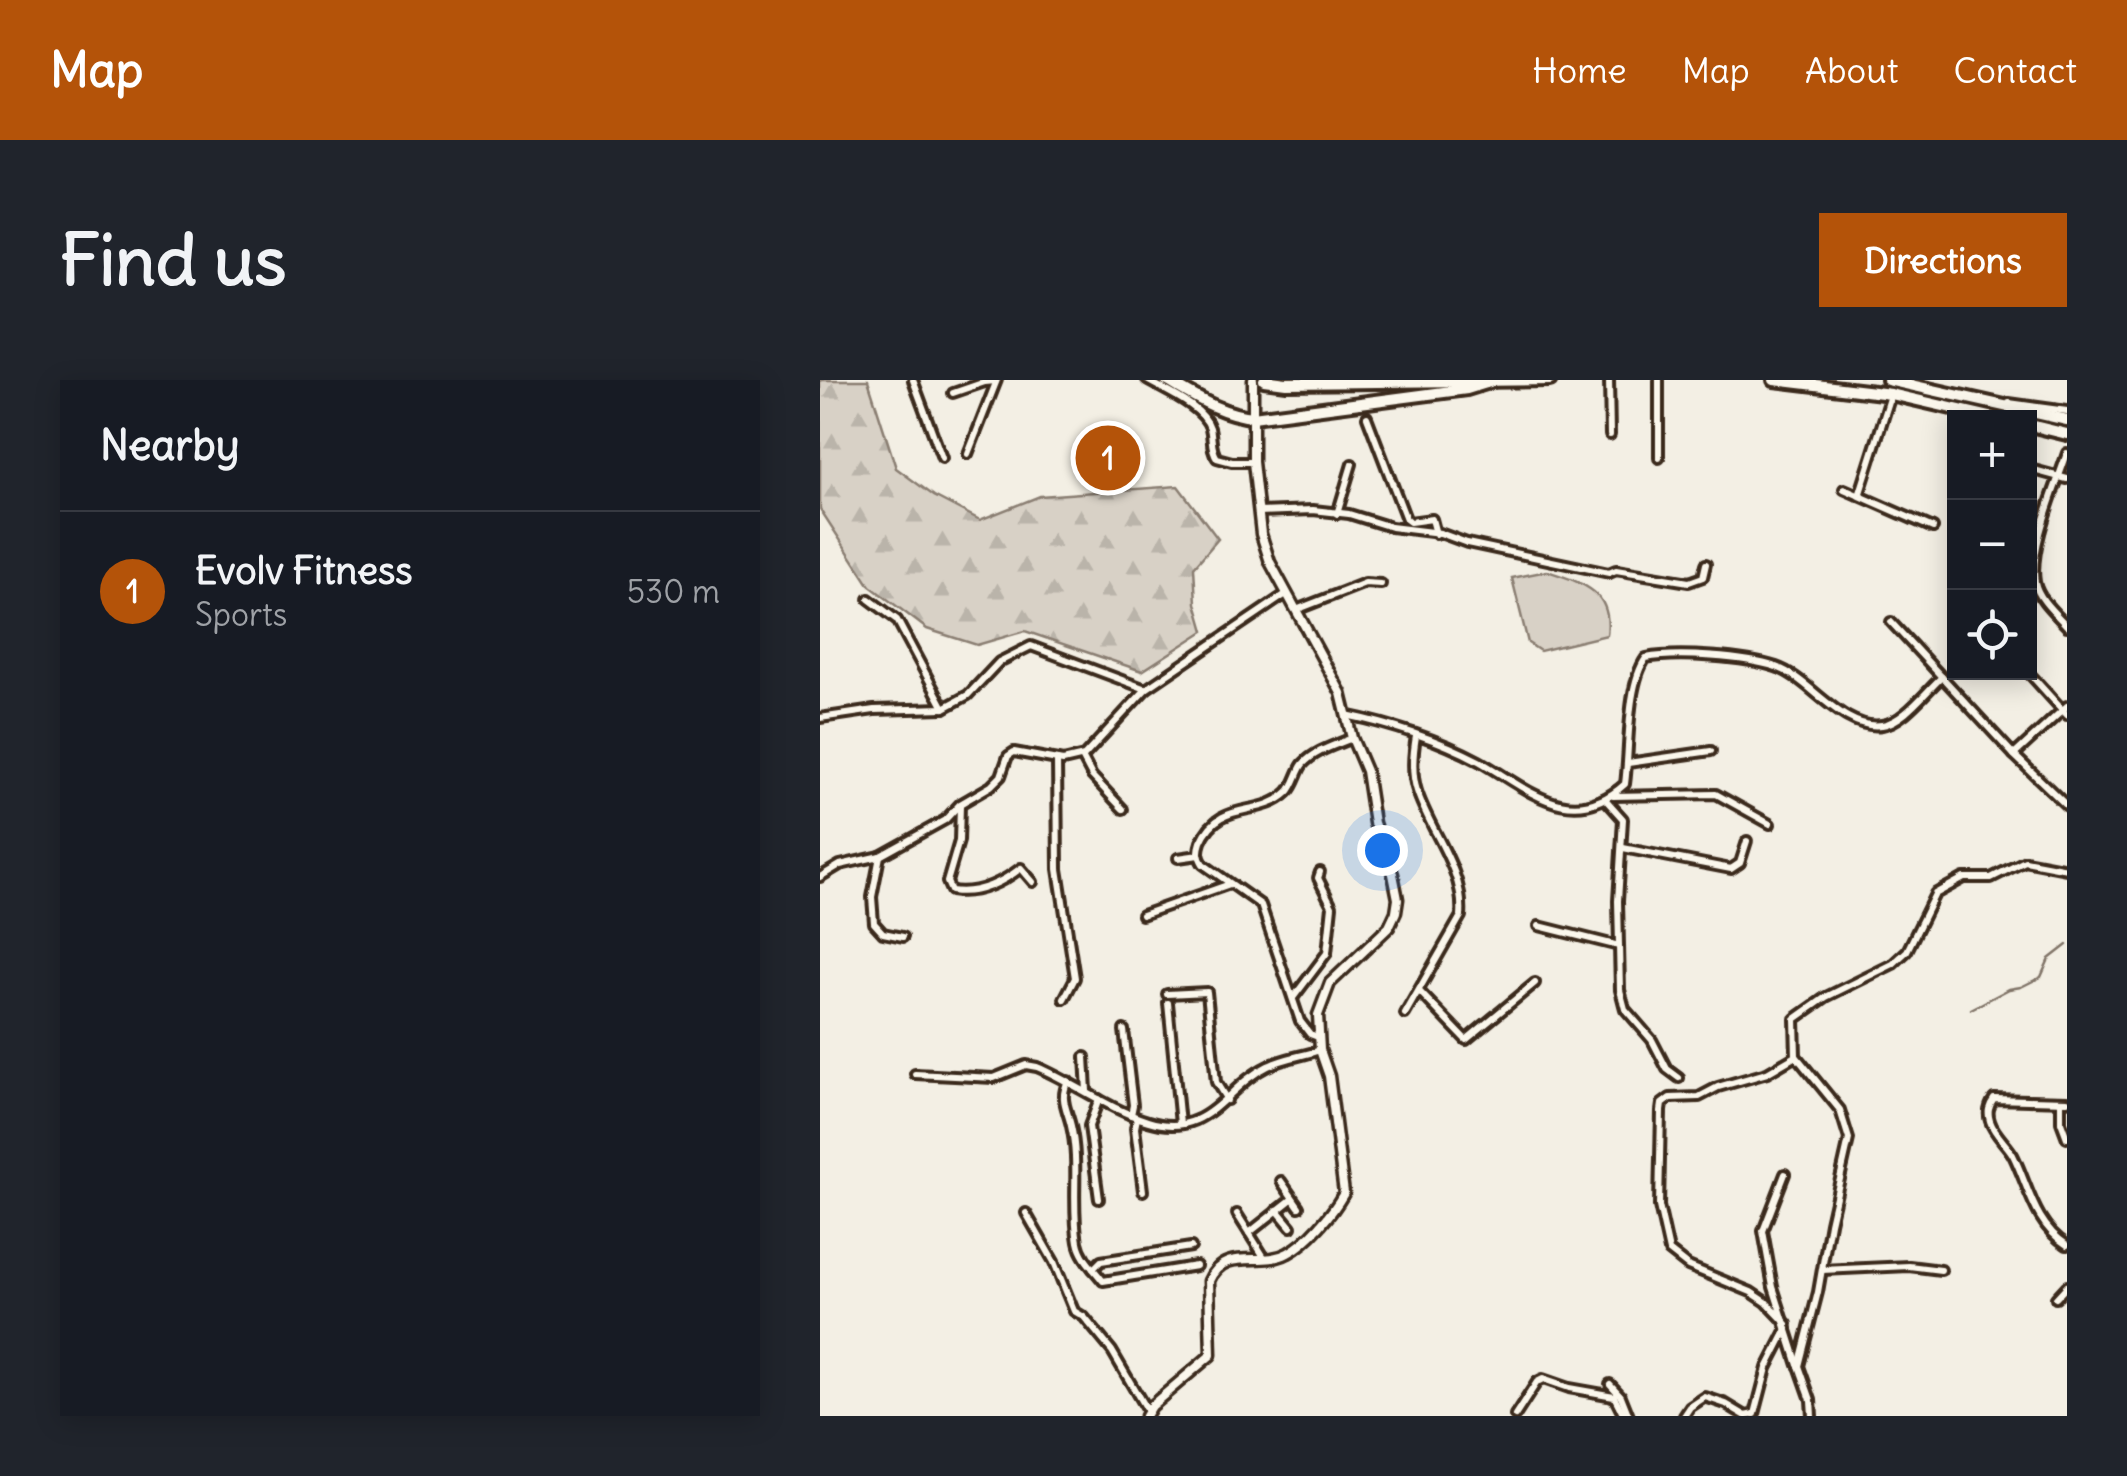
<!DOCTYPE html>
<html lang="en">
<head>
<meta charset="utf-8">
<style>
  body { margin:0; font-family:Delius,sans-serif; background:#20242c; color:#f1f3f6 }
  .controls { position:absolute; right:30px; top:30px; display:grid; overflow:hidden; border-radius:0px; box-shadow:0 5px 25px #0003 }
  .controls button { width:90px; height:90px; display:grid; place-items:center; padding:0; border:0; border-bottom:2px solid #363941; background:#171b24; color:#f1f3f6; font:50px sans-serif }
  .you { position:absolute; left:562px; top:470px; width:35px; height:35px; margin:-25px; border:8px solid #fff; border-radius:50%; background:#1a73e8; box-shadow:0 0 0 15px #1a73e833 }
  .badge { display:grid; place-items:center; width:65px; height:65px; border-radius:50%; background:#b45309; color:#fff; font-size:32px; font-weight:700 }
  .pin { position:absolute; translate:-50% -50%; border:5px solid #fff; box-shadow:0 2px 10px #0006 }
  .list { margin:0; padding:0; list-style:none }
  h2 { display:flex; justify-content:space-between; align-items:center; height:130px; margin:0; padding:0 40px; font-size:42px }
  h2 small { font-size:32px; font-weight:400; color:#9ea1a6 }
  .list li { display:grid; grid-template-columns:65px 1fr auto; gap:30px; align-items:center; box-sizing:border-box; height:160px; padding:0 40px; border-top:2px solid #363941 }
  .list b { display:block; font-size:38px; white-space:nowrap }
  .list p { margin:0; font-size:32px; white-space:nowrap; color:#9ea1a6 }
  .list em { font-size:32px; font-style:normal; color:#9ea1a6 }
  .icon { flex:none; width:55px; height:55px; fill:none; stroke:currentColor; stroke-width:2; stroke-linecap:round; stroke-linejoin:round }
  .map { position:relative; flex:none; width:1247px; height:1036px; overflow:hidden; border-radius:0px }
  header { display:flex; align-items:center; gap:60px; box-sizing:border-box; height:140px; padding:0 50px; background:#b45309; color:#fff }
  header strong { font-size:48px }
  nav { display:flex; gap:55px; margin-inline-start:auto; font-size:35px }
  .intro { display:flex; align-items:center; justify-content:space-between; box-sizing:border-box; height:240px; padding:0 60px }
  h1 { margin:0; font-size:70px }
  .button { padding:25px 45px; border-radius:0px; background:#b45309; color:#fff; font-size:35px; font-weight:700 }
  main { display:flex; gap:60px; padding:0 60px }
  aside { flex:1; background:#171b24; border-radius:0px; box-shadow:0 5px 25px #0003 }
  .map>svg:first-child { display:block }
  .forest { fill:url(#forest-firs); stroke:#8a7e72; stroke-width:2.5 }
  .pitch { fill:#d8d1c6; stroke:#8a7e72; stroke-width:2.5 }
  .lines { fill:none; stroke-linecap:round; stroke-linejoin:round }
  .stream { stroke:#817468; stroke-width:2.5 }
  .minor-casing { stroke:#3b2a1e; stroke-width:14 }
  .tertiary-casing { stroke:#3b2a1e; stroke-width:15 }
  .primary-casing { stroke:#3b2a1e; stroke-width:18 }
  .minor { stroke:#fbf7ec; stroke-width:6 }
  .tertiary { stroke:#fbf7ec; stroke-width:8 }
  .primary { stroke:#fbf7ec; stroke-width:10 }
</style>
</head>
<body>
<header>
<strong>Map</strong>
<nav><a>Home</a><a>Map</a><a>About</a><a>Contact</a></nav>
</header>
<div class="intro"><h1>Find us</h1><a class="button">Directions</a></div>
<main>
<aside>
<h2>Nearby<small></small></h2>
<ul class="list">
<li><span class="badge">1</span><div><b>Evolv Fitness</b><p>Sports</p></div><em>530 m</em></li>
</ul>
</aside>
<div class="map">
<svg width="1247" height="1036" viewBox="0 0 1247 1036">
  <defs>
    <pattern id="forest-firs" width="22" height="20" patternUnits="userSpaceOnUse" patternTransform="scale(2.5)"><rect width="22" height="20" fill="#d8d1c6"/><path d="M5 1l3.5 6h-7zM16 11l3.5 6h-7z" fill="#bab4aa"/></pattern>
  </defs>
  <rect width="100%" height="100%" fill="#f3efe4"/>
  <filter id="ink" filterUnits="userSpaceOnUse"><feTurbulence type="fractalNoise" baseFrequency=".01" numOctaves="2"/><feDisplacementMap in="SourceGraphic" scale="20" xChannelSelector="R" yChannelSelector="G"/><feConvolveMatrix kernelMatrix="1 2 1 2 8 2 1 2 1" color-interpolation-filters="sRGB"/></filter>
  <g filter="url(#ink)">
    <!-- forest -->
    <path class="forest" d="M0,0H48L76,88L114,116L160,140L220,116L358,106L398,159L374,187L376,223L384,251L322,291L205,251L157,265L107,249L50,206L0,129Z"/>
    <!-- pitch -->
    <path class="pitch" d="M727,191C763,203 793,211 787,255L720,271L708,263L692,198Z"/>
    <g class="lines">
      <!-- stream -->
      <path class="stream" d="M1151,629L1189,609L1201,607L1221,597L1229,579L1247,565"/>
      <defs>
        <g id="minor">
          <path d="M93,0L122,78"/>
          <path d="M327,0C345,11 383,26 390,48C393,59 390,68 397,78L412,82H433"/>
          <path d="M789,0L790,55"/>
          <path d="M839,0V78"/>
          <path d="M133,13L165,2L176,1"/>
          <path d="M1189,23L1247,31"/>
          <path d="M547,37L586,139L590,142L612,139L616,154"/>
          <path d="M1247,73C1236,107 1209,167 1215,202C1218,219 1236,234 1247,246"/>
          <path d="M148,74L177,0"/>
          <path d="M1210,89L1247,99"/>
          <path d="M1024,109L1113,148"/>
          <path d="M1039,116L1071,15"/>
          <path d="M439,132L493,130L529,134L571,147L620,153L647,163L789,193L796,190L869,202L883,197L886,184"/>
          <path d="M517,134L532,84"/>
          <path d="M49,219L77,240L124,328"/>
          <path d="M476,230L545,203L561,204"/>
          <path d="M1071,242L1194,375L1247,426"/>
          <path d="M1208,292L1247,335"/>
          <path d="M526,335C570,344 620,360 659,381C707,408 751,453 805,404C810,369 806,306 826,278C857,272 926,277 956,287C990,298 1022,351 1062,345C1084,342 1106,311 1122,297"/>
          <path d="M0,338L54,330L124,328L148,315L179,282L211,266L326,309"/>
          <path d="M1194,375L1247,326"/>
          <path d="M262,377L272,396L303,429"/>
          <path d="M237,380L238,489L255,598L244,619"/>
          <path d="M808,383L891,371"/>
          <path d="M793,416L896,414L950,444"/>
          <path d="M786,420L803,439L798,521L800,610L805,629L832,660L847,689L859,698"/>
          <path d="M140,425L139,461L127,502L131,511C156,515 180,504 201,488L213,502"/>
          <path d="M803,468L911,489L920,483L927,461"/>
          <path d="M60,476L52,517L54,543L63,553L83,557"/>
          <path d="M358,478L379,475"/>
          <path d="M0,497L20,485L60,476L125,440L140,424L171,406L181,396L188,376L194,372L243,381L264,376L326,309L466,214"/>
          <path d="M322,535L410,504"/>
          <path d="M719,546L799,566"/>
          <path d="M600,612L646,660L715,603"/>
          <path d="M347,614L387,612L396,702L407,720"/>
          <path d="M473,618L507,573L512,526L498,498L500,492"/>
          <path d="M348,623L360,744"/>
          <path d="M585,634L641,536C645,490 610,452 597,411C591,393 593,374 596,356"/>
          <path d="M304,650L313,725L311,735"/>
          <path d="M498,657L490,654L480,641L441,525L383,484C378,476 378,471 381,462C400,418 440,439 468,412C475,405 477,392 483,384C496,370 516,365 532,358"/>
          <path d="M265,677L267,711"/>
          <path d="M95,694L174,698L206,685L217,687C255,703 288,729 328,741C389,760 404,707 448,686C464,678 483,676 500,670"/>
          <path d="M248,701C239,719 247,728 251,746C260,784 251,824 258,862C261,878 274,889 283,901L376,886"/>
          <path d="M1241,721V742L1247,758"/>
          <path d="M1247,721L1174,719C1169,726 1167,732 1170,741C1174,754 1186,763 1193,775C1209,807 1214,844 1247,865"/>
          <path d="M317,738L315,748L323,811"/>
          <path d="M965,794L943,851L953,907L978,985"/>
          <path d="M461,801L479,827"/>
          <path d="M279,819L269,746L279,719"/>
          <path d="M457,830L471,847"/>
          <path d="M206,833L234,882L254,931L264,937L292,971L327,1031"/>
          <path d="M417,834L429,853"/>
          <path d="M444,877L429,853L472,819"/>
          <path d="M273,889L281,881L371,867"/>
          <path d="M1002,890L1089,886L1121,890"/>
          <path d="M1236,918L1247,906"/>
          <path d="M967,944L946,922L931,912L868,886L849,871L839,826L841,731L842,724L850,718L879,717L898,707L947,693L976,676"/>
          <path d="M790,1004L801,1016L809,1036"/>
          <path d="M695,1036L717,1002L723,999L749,1008L794,1016L804,1036"/>
          <path d="M864,1036L870,1027L885,1017L906,1024L926,1036L935,1034L947,988L967,949"/>
          <path d="M992,1036L991,1020L979,986L998,912L1010,843L1029,759L1020,730L976,676L975,639L1006,617L1073,584L1087,571L1115,514L1144,498H1171L1205,481L1247,489"/>
        </g>
        <path id="tertiary" d="M325,1036L331,1026L391,975L389,901C405,865 441,888 468,873C489,862 512,834 524,813L509,696L500,670L498,635L510,603L569,547L576,532L578,519L573,494L554,443L546,391L532,358L521,313L450,182L441,154L433,82V0"/>
        <g id="primary">
          <path d="M346,0C374,16 400,34 433,37L647,9L673,1"/>
          <path d="M444,0L466,3L730,0"/>
          <path d="M954,0L1071,14L1175,38"/>
          <path d="M1068,0L1247,40"/>
          <path d="M1210,45L1247,54"/>
        </g>
      </defs>
      <!-- minor casing -->
      <use href="#minor" class="minor-casing"/>
      <!-- tertiary casing -->
      <use href="#tertiary" class="tertiary-casing"/>
      <!-- primary casing -->
      <use href="#primary" class="primary-casing"/>
      <!-- minor -->
      <use href="#minor" class="minor"/>
      <!-- tertiary -->
      <use href="#tertiary" class="tertiary"/>
      <!-- primary -->
      <use href="#primary" class="primary"/>
    </g>
  </g>
</svg>
<div class="controls">
<button>+</button>
<button>−</button>
<button><svg class="icon" aria-label="locate" viewBox="0 0 24 24"><circle cx="12" cy="12" r="6"/><path d="M12 2v4M12 18v4M2 12h4M18 12h4"/></svg></button>
</div>
<div class="you"></div>
<div class="pin badge" style="left:288px;top:78px">1</div>
</div>
</main>
</body>
</html>
